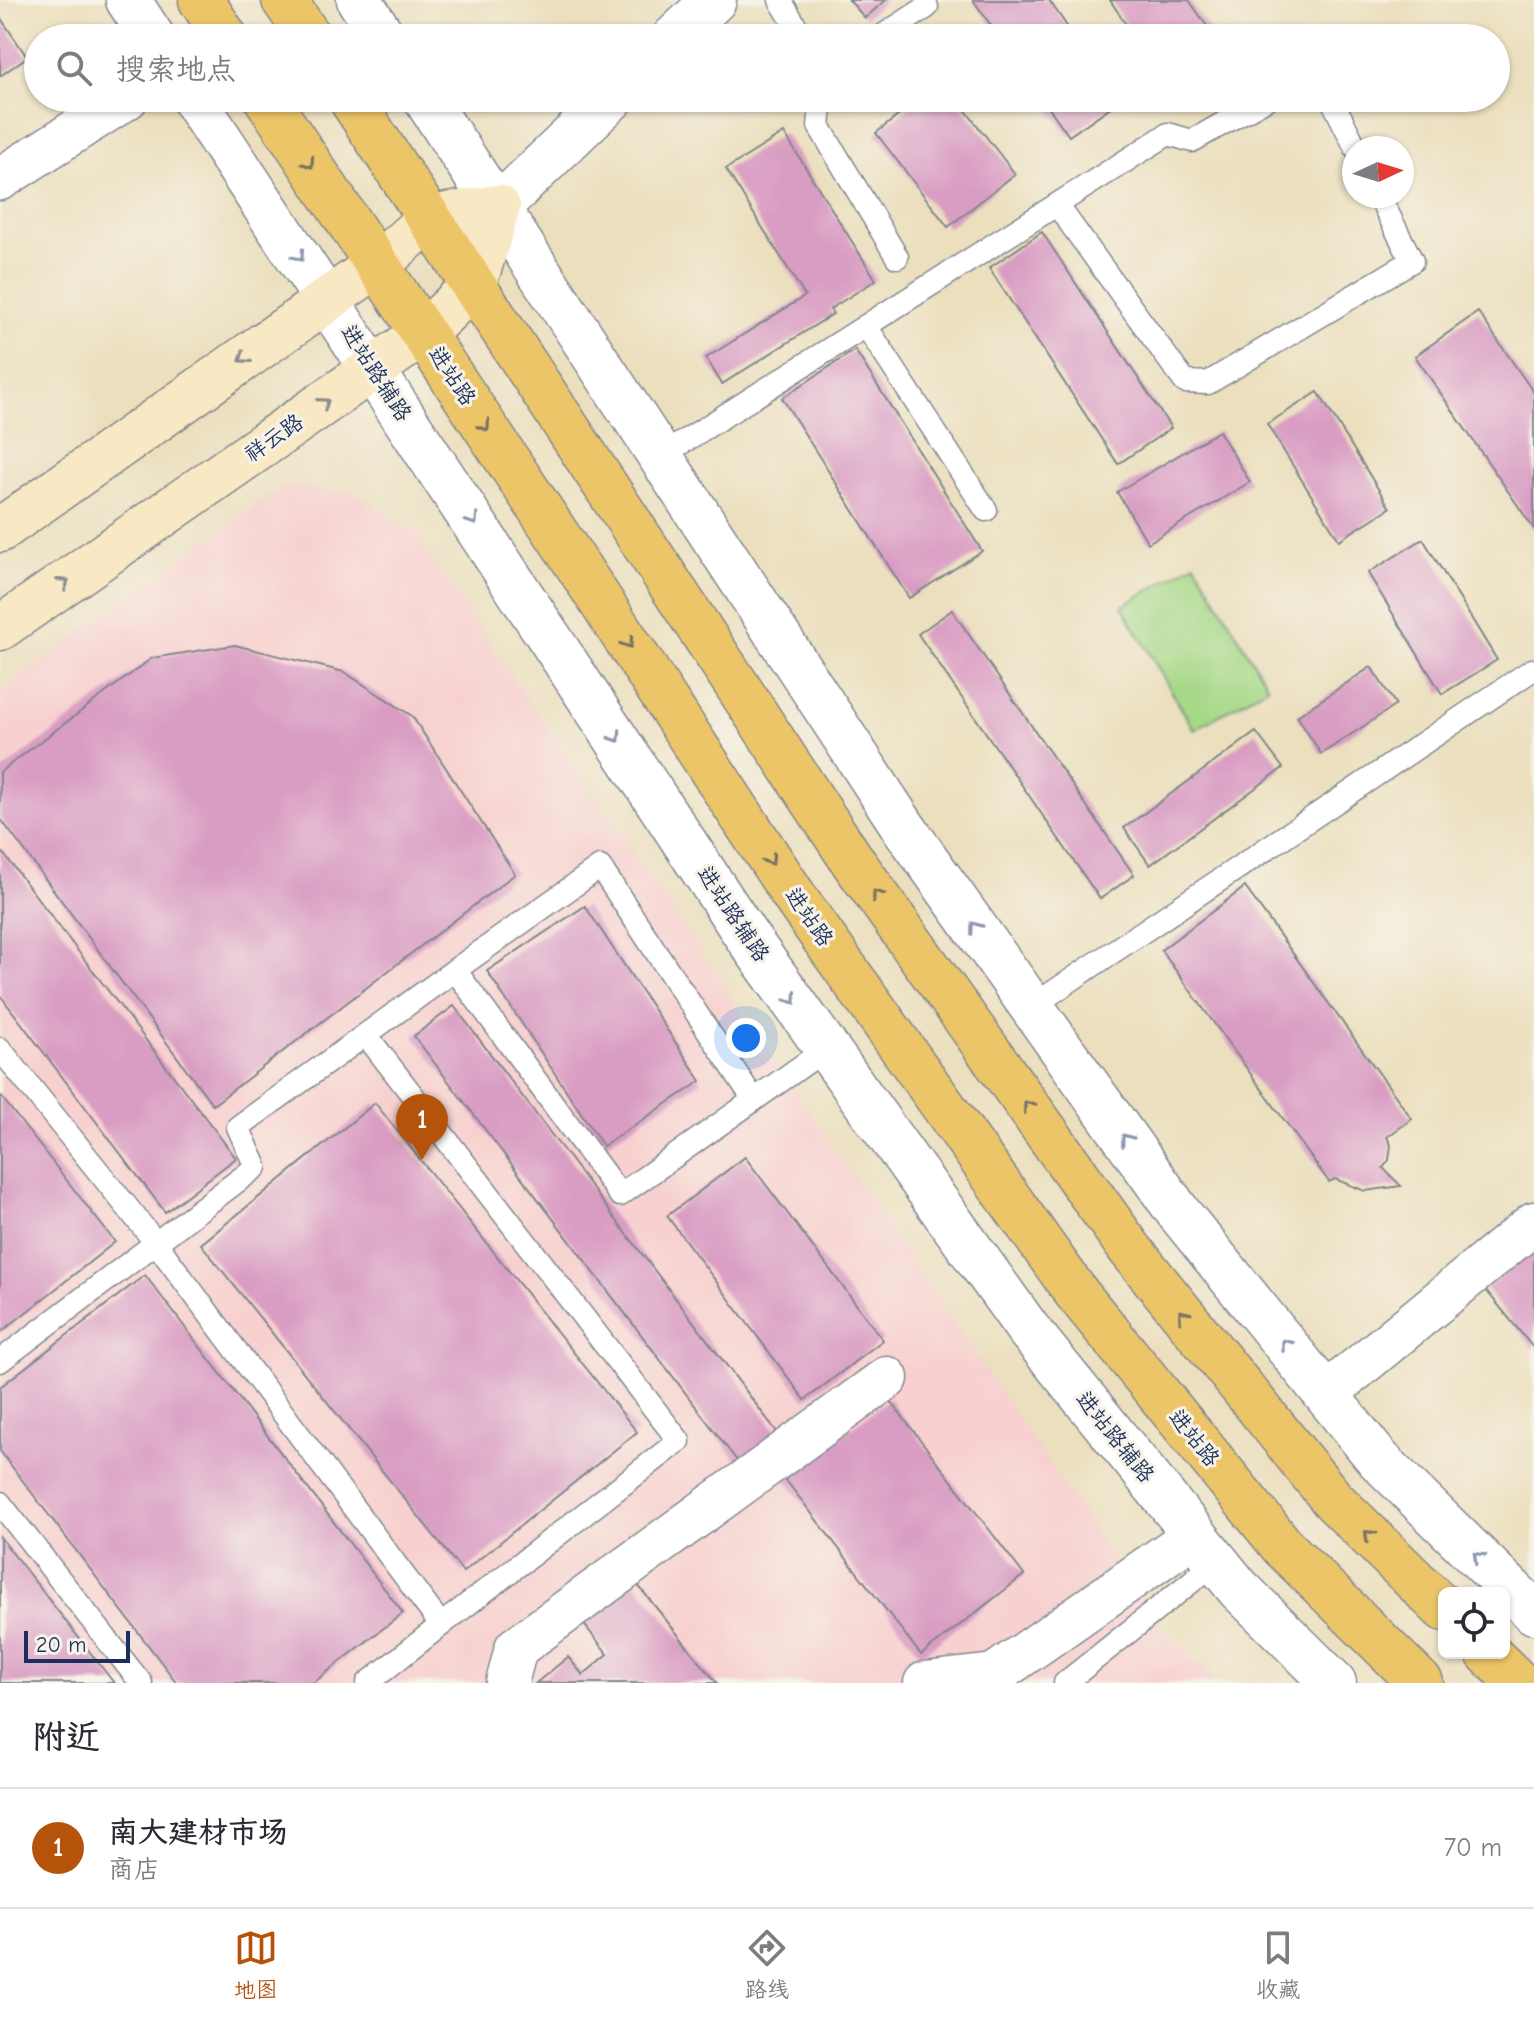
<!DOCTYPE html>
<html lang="zh">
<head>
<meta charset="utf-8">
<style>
  body { margin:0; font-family:"Comic Neue","LXGW WenKai TC",sans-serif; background:#f2f2f3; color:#2b2b33 }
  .controls { position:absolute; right:24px; bottom:24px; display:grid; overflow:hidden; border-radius:12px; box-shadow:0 2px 6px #0004 }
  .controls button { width:72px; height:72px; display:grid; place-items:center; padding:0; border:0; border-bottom:2px solid #e1e1e2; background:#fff; color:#2b2b33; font:40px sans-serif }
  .compass { position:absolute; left:1342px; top:136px; width:72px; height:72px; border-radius:50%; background:#fff; box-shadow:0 2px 6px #0004; rotate:86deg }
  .scale { position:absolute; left:24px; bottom:20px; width:106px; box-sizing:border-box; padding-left:8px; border:4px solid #1b2f5e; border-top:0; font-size:22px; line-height:28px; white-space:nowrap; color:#1b2f5e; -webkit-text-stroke:6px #f7f3e8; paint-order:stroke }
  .you { position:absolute; left:746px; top:1038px; width:28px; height:28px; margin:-20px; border:6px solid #fff; border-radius:50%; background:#1a73e8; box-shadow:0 0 0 12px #1a73e833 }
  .badge { display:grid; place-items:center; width:52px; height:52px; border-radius:50%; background:#b45309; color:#fff; font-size:26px; font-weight:700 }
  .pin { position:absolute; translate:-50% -66px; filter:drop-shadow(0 2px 4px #0008) }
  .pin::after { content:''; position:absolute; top:42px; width:28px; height:24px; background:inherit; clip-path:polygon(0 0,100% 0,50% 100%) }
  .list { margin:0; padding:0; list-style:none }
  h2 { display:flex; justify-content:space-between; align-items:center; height:104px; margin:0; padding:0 32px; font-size:34px }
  h2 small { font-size:26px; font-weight:400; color:#7c7c81 }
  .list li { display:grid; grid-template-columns:52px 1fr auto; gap:24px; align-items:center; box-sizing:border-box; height:120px; padding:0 32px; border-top:2px solid #e1e1e2 }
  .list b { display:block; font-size:30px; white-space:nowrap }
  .list p { margin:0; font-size:26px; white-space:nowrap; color:#7c7c81 }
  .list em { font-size:26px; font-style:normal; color:#7c7c81 }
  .icon { flex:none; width:44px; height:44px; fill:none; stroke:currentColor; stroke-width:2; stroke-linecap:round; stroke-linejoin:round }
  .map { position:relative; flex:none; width:1534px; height:1683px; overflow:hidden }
  .search { position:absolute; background:#fff; box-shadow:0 2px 6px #0004; left:24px; right:24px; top:24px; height:88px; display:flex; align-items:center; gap:20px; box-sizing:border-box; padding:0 28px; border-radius:44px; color:#7c7c81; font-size:30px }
  .sheet { height:224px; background:#fff }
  nav { display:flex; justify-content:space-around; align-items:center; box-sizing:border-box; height:112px; border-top:2px solid #e1e1e2; background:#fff; font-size:22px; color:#7c7c81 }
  nav a { display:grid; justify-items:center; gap:4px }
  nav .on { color:#b45309 }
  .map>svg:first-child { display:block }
  .built { fill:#f7d0cf }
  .green { fill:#a6d887; stroke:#608472; stroke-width:2 }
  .building { fill:#d99cc3 }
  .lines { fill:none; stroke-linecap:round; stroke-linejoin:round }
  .service-casing { stroke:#83878e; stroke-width:25 }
  .minor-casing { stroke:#83878e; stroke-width:45 }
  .tertiary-casing { stroke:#83878e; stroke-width:47 }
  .secondary-casing { stroke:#83878e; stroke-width:47 }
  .primary-casing { stroke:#83878e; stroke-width:47 }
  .service { stroke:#fff; stroke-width:22 }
  .minor { stroke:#fff; stroke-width:42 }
  .tertiary { stroke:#fff; stroke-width:44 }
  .secondary { stroke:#f8e8c3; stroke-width:44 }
  .primary { stroke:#edc569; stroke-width:44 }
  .oneway { stroke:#797263 }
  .oneway2 { stroke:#8d97ae }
  .oneway3 { stroke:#8a8c90 }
  .labels { text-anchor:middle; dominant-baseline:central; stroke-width:6; stroke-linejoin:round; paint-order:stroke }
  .street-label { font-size:22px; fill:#1b2f5e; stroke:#f7f3e8 }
</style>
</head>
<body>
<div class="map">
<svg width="1534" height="1683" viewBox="0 0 1534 1683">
  <rect width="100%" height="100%" fill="#f7f3e8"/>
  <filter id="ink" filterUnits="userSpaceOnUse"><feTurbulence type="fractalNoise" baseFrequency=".0125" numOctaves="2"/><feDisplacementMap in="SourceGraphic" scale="16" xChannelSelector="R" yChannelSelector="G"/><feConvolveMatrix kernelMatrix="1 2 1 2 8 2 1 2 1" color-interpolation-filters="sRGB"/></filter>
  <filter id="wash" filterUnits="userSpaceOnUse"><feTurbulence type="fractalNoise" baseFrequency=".006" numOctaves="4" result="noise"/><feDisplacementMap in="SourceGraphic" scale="32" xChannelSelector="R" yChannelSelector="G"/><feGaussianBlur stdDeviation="1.8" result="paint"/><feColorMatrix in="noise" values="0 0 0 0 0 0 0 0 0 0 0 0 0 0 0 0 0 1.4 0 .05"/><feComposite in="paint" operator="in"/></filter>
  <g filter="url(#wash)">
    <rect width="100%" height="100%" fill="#ebdfbe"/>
    <!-- built -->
    <path class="built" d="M280,487L353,491L415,533L1162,1629L1218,1683H0V692Z"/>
    <!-- green -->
    <path class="green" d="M1195,563L1268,687L1194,730L1122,606Z"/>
    <g id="blocks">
      <!-- building -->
      <g class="building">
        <path d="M849,0H886L865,18Z"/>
        <path d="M973,0H1049L1075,38H1000Z"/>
        <path d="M1110,0H1189L1215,38H1135Z"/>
        <path d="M0,17L27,57L0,76Z"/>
        <path d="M921,98H956L1015,174L948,227L876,133Z"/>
        <path d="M1042,98H1118L1119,101L1069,136Z"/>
        <path d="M784,133L876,280L830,309L833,314L722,384L706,358L805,296L726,169Z"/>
        <path d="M1042,232L1171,428L1118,464L989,268Z"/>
        <path d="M1478,312L1534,393V529L1415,356Z"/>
        <path d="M855,350L982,551L909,598L782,398Z"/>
        <path d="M1318,392L1390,508L1339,540L1267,424Z"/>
        <path d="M1219,431L1250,482L1148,543L1117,492Z"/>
        <path d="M1423,539L1497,660L1442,694L1368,573Z"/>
        <path d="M952,610L1134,875L1100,899L918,634Z"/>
        <path d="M235,645L344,672L412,716L515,874L213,1105L0,818V772L152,658Z"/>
        <path d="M1371,667L1396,705L1321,754L1297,716Z"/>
        <path d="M1256,732L1283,768L1150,865L1124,828Z"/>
        <path d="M0,849L236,1158L165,1212L0,995Z"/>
        <path d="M1245,887L1412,1119L1387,1137L1391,1145L1389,1160L1383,1168L1401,1186L1365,1191L1335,1179L1329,1182L1161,950Z"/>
        <path d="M585,906L701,1081L603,1146L487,971Z"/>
        <path d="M454,1006L777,1432L738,1462L414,1036Z"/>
        <path d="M0,1095L115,1242L0,1333Z"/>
        <path d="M375,1103L637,1432L463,1572L201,1244Z"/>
        <path d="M745,1157L883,1340L805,1400L667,1216Z"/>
        <path d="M1534,1249V1349L1485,1289Z"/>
        <path d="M145,1275L403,1613L313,1683H177L0,1451V1387Z"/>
        <path d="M889,1399L1024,1575L921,1655L785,1479Z"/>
        <path d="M0,1537L114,1683H0Z"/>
        <path d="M633,1579L717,1683H536L568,1657L583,1675L608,1654L581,1621Z"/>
      </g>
    </g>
  </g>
  <g filter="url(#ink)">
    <use href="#blocks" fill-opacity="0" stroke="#83878e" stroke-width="2"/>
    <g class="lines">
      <defs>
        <g id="service">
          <path d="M780,0L803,38"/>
          <path d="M879,38L927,7"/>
          <path d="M822,98L819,126L897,257"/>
          <path d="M1331,98L1356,148"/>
          <path d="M1057,205L1185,382L1208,383L1412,261L1379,196"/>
          <path d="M866,326L986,510"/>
          <path d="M661,456L1168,134L1192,141L1268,98"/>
          <path d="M1031,1007L1532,670"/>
          <path d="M366,1035L679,1441L441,1625"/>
          <path d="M0,1049L156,1243L441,1625L368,1683"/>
          <path d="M754,1100L600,867L455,970L620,1195L827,1048"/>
          <path d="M0,1361L256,1167L238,1127L455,970"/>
          <path d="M0,1503L141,1683"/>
          <path d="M1065,1683L1216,1562"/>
        </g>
        <g id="minor">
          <path d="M0,179L127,98"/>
          <path d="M1326,1394L1534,1223"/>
          <path d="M507,1683L516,1648L887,1378"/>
          <path d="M925,1683L994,1675L1194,1535"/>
        </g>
        <g id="tertiary">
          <path d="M128,0L153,38"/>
          <path d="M359,0L384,38"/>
          <path d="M674,38L714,0"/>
          <path d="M193,98L747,937L1027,1328L1238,1588L1334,1683"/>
          <path d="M425,98L904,828L1178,1212L1378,1459L1534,1612"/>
          <path d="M498,207L612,98"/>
        </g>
        <path id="secondary" d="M0,530L377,265L430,218L498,207L474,285L423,334L0,628"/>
        <g id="primary">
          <path d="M201,0L226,38"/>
          <path d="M284,0L310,38"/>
          <path d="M266,98L566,548L798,902L1075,1291L1283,1547L1421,1683"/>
          <path d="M350,98L854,863L1130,1249L1333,1500L1444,1609"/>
          <path d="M1488,1653L1519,1683"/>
        </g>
      </defs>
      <!-- service casing -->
      <use href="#service" class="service-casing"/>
      <!-- minor casing -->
      <use href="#minor" class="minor-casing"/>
      <!-- tertiary casing -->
      <use href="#tertiary" class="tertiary-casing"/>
      <!-- secondary casing -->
      <use href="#secondary" class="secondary-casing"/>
      <!-- primary casing -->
      <use href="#primary" class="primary-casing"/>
      <!-- service -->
      <use href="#service" class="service"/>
      <!-- minor -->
      <use href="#minor" class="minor"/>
      <!-- tertiary -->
      <use href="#tertiary" class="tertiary"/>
      <!-- secondary -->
      <use href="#secondary" class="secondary"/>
      <!-- primary -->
      <use href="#primary" class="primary"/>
    </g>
    <!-- one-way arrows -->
    <defs><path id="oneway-chevron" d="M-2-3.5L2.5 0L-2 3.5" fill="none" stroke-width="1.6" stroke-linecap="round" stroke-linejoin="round" transform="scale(2)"/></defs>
    <g class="oneway">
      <use href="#oneway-chevron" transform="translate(309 163) rotate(56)"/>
      <use href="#oneway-chevron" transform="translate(485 426) rotate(56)"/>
      <use href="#oneway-chevron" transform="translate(628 643) rotate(57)"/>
      <use href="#oneway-chevron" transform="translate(770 860) rotate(57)"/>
      <use href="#oneway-chevron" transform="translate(877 895) rotate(-126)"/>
      <use href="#oneway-chevron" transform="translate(1028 1106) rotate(-126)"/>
      <use href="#oneway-chevron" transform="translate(1183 1315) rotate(-129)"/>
      <use href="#oneway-chevron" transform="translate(1369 1535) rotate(-135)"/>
    </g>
    <g class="oneway2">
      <use href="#oneway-chevron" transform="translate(299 256) rotate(56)"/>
      <use href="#oneway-chevron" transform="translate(473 520) rotate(57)"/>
      <use href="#oneway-chevron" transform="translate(616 737) rotate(57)"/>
      <use href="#oneway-chevron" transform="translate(975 927) rotate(-126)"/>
      <use href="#oneway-chevron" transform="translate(792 999) rotate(55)"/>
      <use href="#oneway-chevron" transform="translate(1126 1139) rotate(-126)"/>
      <use href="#oneway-chevron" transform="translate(1286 1344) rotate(-129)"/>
      <use href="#oneway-chevron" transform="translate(1478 1557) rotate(-135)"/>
    </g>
    <g class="oneway3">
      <use href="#oneway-chevron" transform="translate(244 358) rotate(145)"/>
      <use href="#oneway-chevron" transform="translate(324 403) rotate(-35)"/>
      <use href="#oneway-chevron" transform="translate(64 583) rotate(-35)"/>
    </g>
  </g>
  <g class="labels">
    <!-- street labels -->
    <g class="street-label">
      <text transform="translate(376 373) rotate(57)">进站路辅路</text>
      <text transform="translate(452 376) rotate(56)">进站路</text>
      <text transform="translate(274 438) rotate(-35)">祥云路</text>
      <text transform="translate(733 914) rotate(56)">进站路辅路</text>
      <text transform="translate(809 917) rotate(55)">进站路</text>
      <text transform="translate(1115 1437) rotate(51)">进站路辅路</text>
      <text transform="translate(1194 1438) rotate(51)">进站路</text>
    </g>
  </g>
</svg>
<div class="controls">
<button><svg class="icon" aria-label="locate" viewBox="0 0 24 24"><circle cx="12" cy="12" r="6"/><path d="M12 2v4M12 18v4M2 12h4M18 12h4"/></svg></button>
</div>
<svg class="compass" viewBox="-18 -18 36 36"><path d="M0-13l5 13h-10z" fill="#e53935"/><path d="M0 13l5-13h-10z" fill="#7c7c81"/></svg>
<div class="scale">20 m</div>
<div class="you"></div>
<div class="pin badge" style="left:422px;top:1160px">1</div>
<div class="search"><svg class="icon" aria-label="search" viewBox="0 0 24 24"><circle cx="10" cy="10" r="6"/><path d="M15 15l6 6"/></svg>搜索地点</div>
</div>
<section class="sheet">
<h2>附近<small></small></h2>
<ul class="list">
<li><span class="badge">1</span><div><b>南大建材市场</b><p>商店</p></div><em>70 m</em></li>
</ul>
</section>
<nav>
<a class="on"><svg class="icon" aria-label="map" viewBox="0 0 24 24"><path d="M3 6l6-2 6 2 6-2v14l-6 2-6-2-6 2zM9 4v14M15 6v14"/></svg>地图</a>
<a><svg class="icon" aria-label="directions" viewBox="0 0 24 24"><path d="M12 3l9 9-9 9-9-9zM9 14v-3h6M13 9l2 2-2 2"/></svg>路线</a>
<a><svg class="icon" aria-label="saved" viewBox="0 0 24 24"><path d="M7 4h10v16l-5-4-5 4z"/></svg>收藏</a>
</nav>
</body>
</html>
